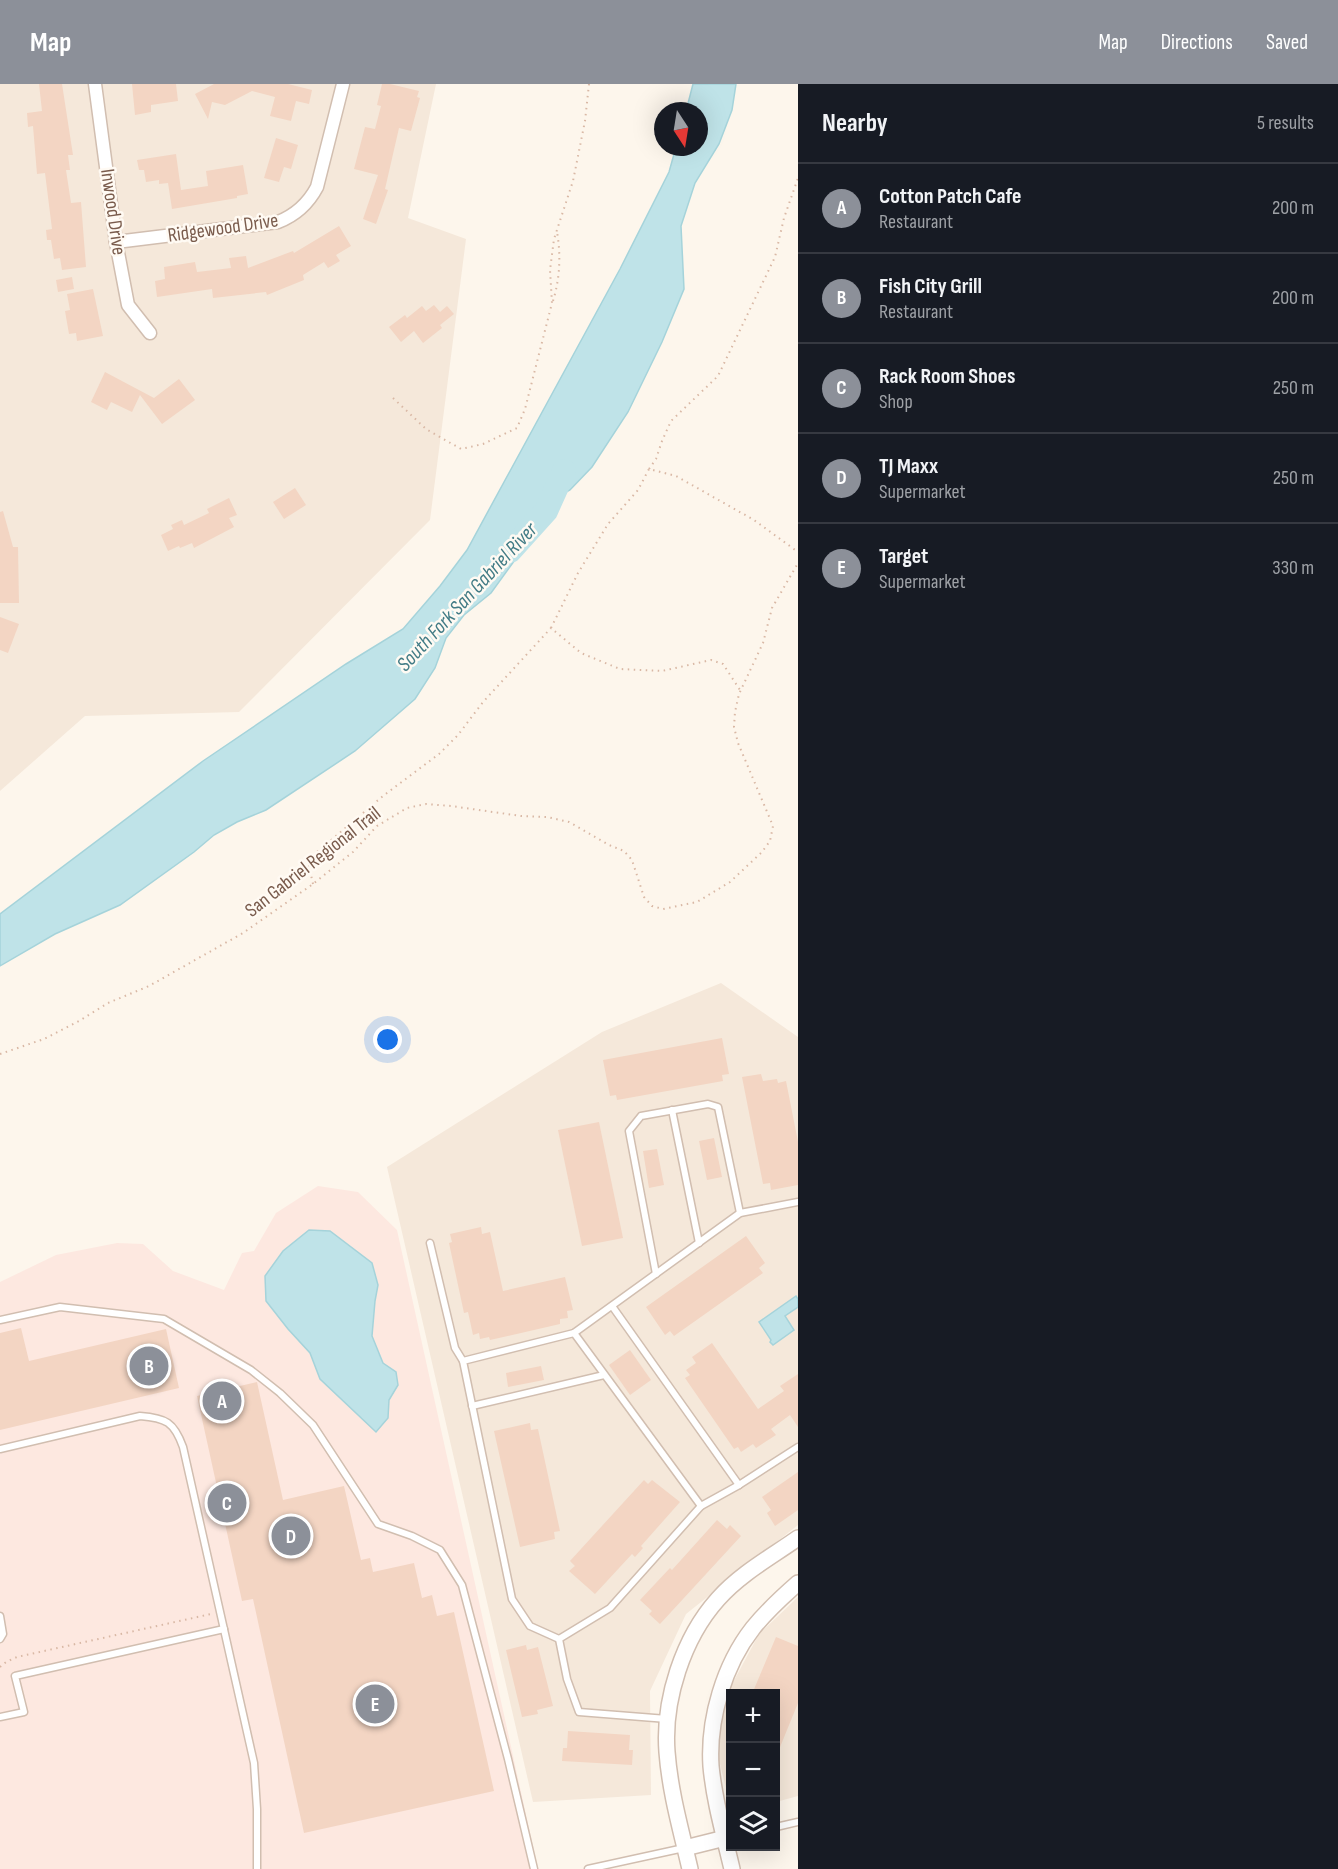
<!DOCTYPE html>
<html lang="en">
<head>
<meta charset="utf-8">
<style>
  body { margin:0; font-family:"Sofia Sans Condensed",sans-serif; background:#20242c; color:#f1f3f6 }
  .controls { position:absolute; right:18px; bottom:18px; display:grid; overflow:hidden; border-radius:0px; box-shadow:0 6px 24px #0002 }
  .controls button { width:54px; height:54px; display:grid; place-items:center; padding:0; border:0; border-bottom:2px solid #363941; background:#171b24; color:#f1f3f6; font:30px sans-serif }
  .compass { position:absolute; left:654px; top:18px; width:54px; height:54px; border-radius:50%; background:#171b24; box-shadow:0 6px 24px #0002; rotate:168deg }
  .you { position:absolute; left:388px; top:956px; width:21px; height:21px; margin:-15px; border:4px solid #fff; border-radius:50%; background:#1a73e8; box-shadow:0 0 0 9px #1a73e833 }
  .badge { display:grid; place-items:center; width:39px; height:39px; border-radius:50%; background:#8c9099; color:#fff; font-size:20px; font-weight:700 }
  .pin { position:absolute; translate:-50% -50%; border:3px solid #fff; box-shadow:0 2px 6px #0006 }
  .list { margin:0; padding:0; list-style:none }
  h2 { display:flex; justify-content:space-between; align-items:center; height:78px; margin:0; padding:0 24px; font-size:26px }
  h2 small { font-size:20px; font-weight:400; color:#9ea1a6 }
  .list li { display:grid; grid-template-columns:39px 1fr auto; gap:18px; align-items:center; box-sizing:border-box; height:90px; padding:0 24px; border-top:2px solid #363941 }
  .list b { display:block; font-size:22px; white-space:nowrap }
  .list p { margin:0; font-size:20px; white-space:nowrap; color:#9ea1a6 }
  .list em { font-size:20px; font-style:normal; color:#9ea1a6 }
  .icon { flex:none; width:33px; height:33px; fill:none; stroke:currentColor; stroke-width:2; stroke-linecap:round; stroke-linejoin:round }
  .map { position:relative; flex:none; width:798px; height:1785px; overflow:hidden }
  header { display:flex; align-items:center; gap:36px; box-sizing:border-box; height:84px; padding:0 30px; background:#8c9099; color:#fff }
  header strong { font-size:28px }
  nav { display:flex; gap:33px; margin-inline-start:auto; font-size:21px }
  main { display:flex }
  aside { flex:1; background:#171b24 }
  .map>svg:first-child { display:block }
  .residential { fill:#f5e8da }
  .commercial { fill:#fde8e0 }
  .water { fill:#bfe3e8; stroke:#a5d3da; stroke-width:1.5 }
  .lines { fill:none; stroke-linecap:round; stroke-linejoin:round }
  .river { stroke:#bfe3e8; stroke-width:24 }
  .building { fill:#f3d5c3 }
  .service-casing { stroke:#d1beb0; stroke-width:9 }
  .minor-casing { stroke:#d1beb0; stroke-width:15 }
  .tertiary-casing { stroke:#d1beb0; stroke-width:18 }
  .path { stroke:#d9b8a5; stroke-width:2; stroke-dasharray:1.5 4.5; stroke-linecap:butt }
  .service { stroke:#fff; stroke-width:6 }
  .minor { stroke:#fff; stroke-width:12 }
  .tertiary { stroke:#fff; stroke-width:15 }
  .labels { text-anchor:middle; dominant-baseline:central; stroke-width:5; stroke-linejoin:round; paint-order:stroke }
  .street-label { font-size:20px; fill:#7a5c4d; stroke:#fffaf3 }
  .water-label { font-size:21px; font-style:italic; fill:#437c86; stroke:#fffaf3 }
</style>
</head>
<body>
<header>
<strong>Map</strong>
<nav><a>Map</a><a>Directions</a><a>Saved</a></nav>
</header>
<main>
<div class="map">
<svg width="798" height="1785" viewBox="0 0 798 1785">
  <rect width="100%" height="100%" fill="#fdf6ec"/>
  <!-- residential -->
  <g class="residential">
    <path d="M0,0H436L408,134L466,155L430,436L239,628L85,632L0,707Z"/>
    <path d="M721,899L798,953V1441L686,1530L650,1607L651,1711L533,1718L387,1083L602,948Z"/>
    <path d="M798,1513V1712L776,1718V1610H730V1720L718,1672L723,1617L759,1550Z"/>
  </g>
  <!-- commercial -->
  <path class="commercial" d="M318,1102L358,1108L397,1146L538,1785H0V1198L56,1171L117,1159L143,1160L173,1187L224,1206L242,1169L254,1167L276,1129Z"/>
  <!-- water -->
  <g class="water">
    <path d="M693,0H736L732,26L719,60L695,99L681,142L684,205L662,258L628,328L592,383L570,406L546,419L539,427L520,469L491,509L464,531L446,554L435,584L415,615L355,667L266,726L237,738L214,751L194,768L120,821L55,850L0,882V830L203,677L346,580L403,545L440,502L467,466L620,185L669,88L676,63H699V27H686Z"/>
    <path d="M309,1146L330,1147L372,1179L378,1201L375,1217L372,1252L383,1279L396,1288L398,1301L389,1316L388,1334L376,1348L320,1295L310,1269L288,1245L266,1217L265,1192L283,1167Z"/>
    <path d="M796,1212L798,1215V1223L785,1232L794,1246L773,1261L770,1258L771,1256L759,1238Z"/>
  </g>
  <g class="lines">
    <!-- river -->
    <path class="river" d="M510,467L546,427L564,387"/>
  </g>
  <!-- building -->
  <g class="building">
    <path d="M39,0H62L73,71H68L70,86H66L71,119L81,118L86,183L62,186L60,174L54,175L51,156H47L46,146L52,145L45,89L37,90L33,42L28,43L27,29L42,27Z"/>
    <path d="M132,0H176L178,17L151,21V28L135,31Z"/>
    <path d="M214,0H288L312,6L309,20L296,17L291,37L270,32L275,13L252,7L225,21L212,18L208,35L195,10Z"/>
    <path d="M382,0H390L419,7L417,13L420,14L411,47L399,44L385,105L388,106L376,140L363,135L378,91L354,85L365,43L375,45L381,22L377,21Z"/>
    <path d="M276,54L298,61L291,85L284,83L279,98L264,94Z"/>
    <path d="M176,70L181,106L208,102L206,87L243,81L248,110L237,112V114L172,125L168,99L159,100V96L146,98L144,86H139L137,76Z"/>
    <path d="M339,142L351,162L336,171L340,177L328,184L324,178L303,191L304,196L267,211L266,208L213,214L212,205L157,213L155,197L165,195L164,183L195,178L197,188L231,184L229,174L246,172L248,184L293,167L294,169Z"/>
    <path d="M72,193L74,205L58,208L56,196Z"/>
    <path d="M93,205L103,252L77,257L76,249L69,250L65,227L70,226L67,210Z"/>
    <path d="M434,221L440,228L447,222L454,230L440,241L442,244L423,259L414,247L401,258L389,243L405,231L407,234L422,222L426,227Z"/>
    <path d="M105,288L154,314L179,295L195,316L162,340L140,311L132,328L111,318L107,326L91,318Z"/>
    <path d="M295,404L306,421L284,435L273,418Z"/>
    <path d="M229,414L237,431L229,434L234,443L194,464L192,459L180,464L179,462L168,467L161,451L173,445L171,441L182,436L184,441L209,429L207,425Z"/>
    <path d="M3,427L13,463H18L19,519H0V428Z"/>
    <path d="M0,533L19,540L8,569L0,566Z"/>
    <path d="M722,954L729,990L722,991L723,997L617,1016L616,1011L610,1012L603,976Z"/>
    <path d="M761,990L763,997L777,995L778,999L786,997L798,1058V1101L771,1106L770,1099L763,1100L742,993Z"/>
    <path d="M599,1038L623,1154L582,1162L558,1046Z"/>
    <path d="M714,1054L722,1093L707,1096L699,1057Z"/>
    <path d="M657,1065L664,1101L649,1104L643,1067Z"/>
    <path d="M481,1143L482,1150L490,1148L503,1207L565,1193L573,1226L567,1227L568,1234L560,1235V1240L490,1256L489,1253L480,1255L479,1249L473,1251L468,1228L464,1229L449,1159L452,1158L450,1150Z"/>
    <path d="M746,1152L765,1179L759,1184L763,1189L674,1252L670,1247L665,1251L646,1223Z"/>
    <path d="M21,1244L29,1277L166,1245L179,1304L0,1346V1249Z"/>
    <path d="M712,1259L758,1325L784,1307L780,1302L798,1290V1343L790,1331L771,1345L776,1351L756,1364L753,1360L741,1368L738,1363L734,1365L685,1294L690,1291L686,1286L696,1279L692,1273Z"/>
    <path d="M630,1266L651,1296L630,1311L609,1281Z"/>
    <path d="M541,1282L544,1296L508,1303L506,1289Z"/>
    <path d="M257,1298L283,1416L344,1402L361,1476L370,1474L373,1488L414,1479L422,1514L432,1511L437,1532L454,1528L494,1707L304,1749L253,1515L242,1517L197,1312Z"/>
    <path d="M530,1339L531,1346L538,1345L560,1447L554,1448L555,1455L520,1463L494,1347Z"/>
    <path d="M798,1388V1426L775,1442L767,1429L771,1426L762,1413Z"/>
    <path d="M644,1396L648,1400L652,1396L680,1418L641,1462L643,1464L635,1473L632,1470L595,1510L569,1487L575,1482L570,1477Z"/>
    <path d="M717,1436L727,1445L730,1441L741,1452L660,1540L649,1530L652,1527L640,1516L670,1484L672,1486Z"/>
    <path d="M776,1553L798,1562V1619L776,1673V1610H752Z"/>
    <path d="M526,1561L527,1566L538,1563L553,1622L537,1626L538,1630L522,1633L506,1566Z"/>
    <path d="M568,1647L630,1651L629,1666H633L632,1681L562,1677L563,1664H567Z"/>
  </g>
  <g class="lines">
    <defs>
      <g id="service">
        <path d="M672,1026L699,1159"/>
        <path d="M430,1159L455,1264L463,1277"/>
        <path d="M656,1190L629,1047L641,1032L708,1020L718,1023L740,1129"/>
        <path d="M612,1222L739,1401"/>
        <path d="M0,1236L60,1223L164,1235L251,1286L280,1309L313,1341L378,1440L412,1452L440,1466L462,1501L508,1675L534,1785"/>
        <path d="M574,1249L701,1422"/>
        <path d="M472,1322L604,1291"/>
        <path d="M0,1365L140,1332C166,1334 174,1338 183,1363L254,1679L257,1725V1785"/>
        <path d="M0,1532L3,1550L0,1555"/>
        <path d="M559,1555L530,1542L512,1515L463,1277L574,1249L740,1129L798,1118"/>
        <path d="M0,1633L24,1628L15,1592L224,1545"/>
        <path d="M667,1635L579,1628L567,1595L559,1555L610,1524L701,1422L739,1401L798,1363"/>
        <path d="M776,1743L798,1738"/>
        <path d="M588,1785L684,1764"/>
      </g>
      <g id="minor">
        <path d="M95,0L116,158L128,221L150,249"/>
        <path d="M116,158L278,138C296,131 308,120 317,103L343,0"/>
      </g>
      <g id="tertiary">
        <path d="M685,1764L725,1754"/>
        <path d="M690,1785C681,1746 670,1708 667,1668C663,1616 683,1554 718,1515C740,1490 771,1473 798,1454"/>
        <path d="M732,1785C724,1751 714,1716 711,1682C708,1635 724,1581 753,1544C766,1528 782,1513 798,1499"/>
      </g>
    </defs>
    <!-- service casing -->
    <use href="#service" class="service-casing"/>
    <!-- minor casing -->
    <use href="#minor" class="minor-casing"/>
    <!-- tertiary casing -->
    <use href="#tertiary" class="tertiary-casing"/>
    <!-- path -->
    <g class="path">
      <path d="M553,217C560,194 561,171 557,148"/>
      <path d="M393,314L426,345L461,365L483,360L517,344L525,325L552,219L550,186L554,155L573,97L585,37L589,0"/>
      <path d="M649,385L656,375L662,357L671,337L718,292L775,173L784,134L798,94"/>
      <path d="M551,544L578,489L608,440L638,406L649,385L676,392L754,436L798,468"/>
      <path d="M313,800L309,782L310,774L383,712L439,670L458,651L483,618L551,544L581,569L620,585L662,587L711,576L723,580L740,606"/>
      <path d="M0,970L44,955L79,937L108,919L149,902L243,849L313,800L353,768L377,742L407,724L426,720L451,722L521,732L547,733L569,738L609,761L624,767L632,776L644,813L652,822L663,825L697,818L730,798L762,768L770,757L773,742L738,659L734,643L735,628L739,610L763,559L772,524L798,479"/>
      <path d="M0,1583L6,1578L17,1573L211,1530"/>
    </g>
    <!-- service -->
    <use href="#service" class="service"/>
    <!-- minor -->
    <use href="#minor" class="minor"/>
    <!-- tertiary -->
    <use href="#tertiary" class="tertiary"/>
  </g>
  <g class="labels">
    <!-- street labels -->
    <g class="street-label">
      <text transform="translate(113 128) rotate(82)">Inwood Drive</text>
      <text transform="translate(223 144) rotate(-8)">Ridgewood Drive</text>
      <text transform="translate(313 778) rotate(-38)">San Gabriel Regional Trail</text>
    </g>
    <!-- water labels -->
    <g class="water-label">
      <text transform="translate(467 513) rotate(-47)">South Fork San Gabriel River</text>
    </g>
  </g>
</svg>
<div class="controls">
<button>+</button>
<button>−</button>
<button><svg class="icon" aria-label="layers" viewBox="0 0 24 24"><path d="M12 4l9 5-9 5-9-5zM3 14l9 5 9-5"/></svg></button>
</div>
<svg class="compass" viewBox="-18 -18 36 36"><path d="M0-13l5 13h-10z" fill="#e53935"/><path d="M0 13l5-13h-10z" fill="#9ea1a6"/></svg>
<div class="you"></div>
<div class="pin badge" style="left:222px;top:1317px">A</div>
<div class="pin badge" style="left:149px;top:1282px">B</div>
<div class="pin badge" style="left:227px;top:1419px">C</div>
<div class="pin badge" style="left:291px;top:1452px">D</div>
<div class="pin badge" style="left:375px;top:1620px">E</div>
</div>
<aside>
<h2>Nearby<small>5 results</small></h2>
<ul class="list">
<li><span class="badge">A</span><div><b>Cotton Patch Cafe</b><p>Restaurant</p></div><em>200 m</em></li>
<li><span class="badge">B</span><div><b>Fish City Grill</b><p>Restaurant</p></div><em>200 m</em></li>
<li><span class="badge">C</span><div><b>Rack Room Shoes</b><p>Shop</p></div><em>250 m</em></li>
<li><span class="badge">D</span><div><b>TJ Maxx</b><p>Supermarket</p></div><em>250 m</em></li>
<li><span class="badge">E</span><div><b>Target</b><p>Supermarket</p></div><em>330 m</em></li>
</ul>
</aside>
</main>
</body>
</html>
